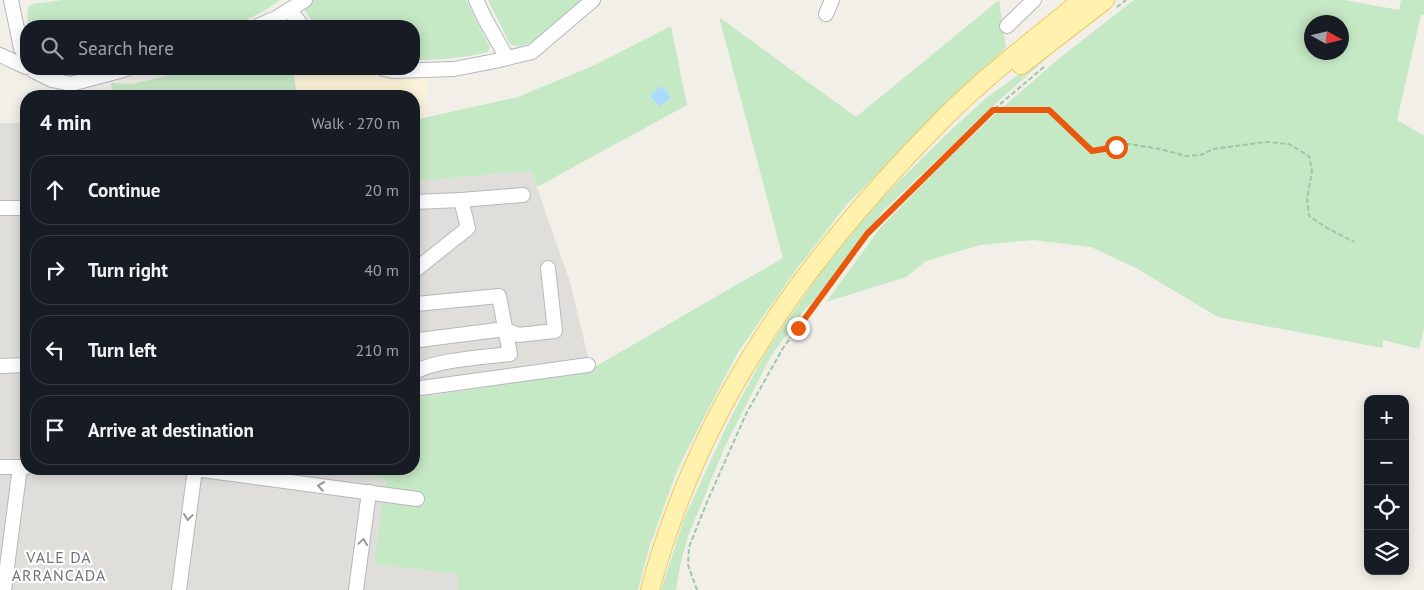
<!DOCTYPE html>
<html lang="en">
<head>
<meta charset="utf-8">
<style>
  body { margin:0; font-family:"PT Sans",sans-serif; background:#242831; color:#f1f3f6 }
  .controls { position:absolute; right:15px; bottom:15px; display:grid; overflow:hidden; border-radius:10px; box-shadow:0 2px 12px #0003 }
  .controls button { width:45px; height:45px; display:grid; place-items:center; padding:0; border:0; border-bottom:1px solid #363941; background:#171b24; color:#f1f3f6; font:25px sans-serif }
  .compass { position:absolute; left:1304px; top:15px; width:45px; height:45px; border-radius:50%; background:#171b24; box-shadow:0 2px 12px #0003; rotate:98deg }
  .stop { position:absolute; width:15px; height:15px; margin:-11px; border:4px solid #ea580c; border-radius:50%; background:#fff }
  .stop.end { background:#ea580c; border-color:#fff; box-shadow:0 1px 5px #0008 }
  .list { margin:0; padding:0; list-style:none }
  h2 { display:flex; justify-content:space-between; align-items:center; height:65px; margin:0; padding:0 20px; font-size:21px }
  h2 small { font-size:16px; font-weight:400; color:#9ea1a6 }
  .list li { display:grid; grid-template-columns:32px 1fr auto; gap:15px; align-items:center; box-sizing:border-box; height:70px; margin:0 10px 10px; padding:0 10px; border:1px solid #363941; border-radius:20px }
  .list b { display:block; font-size:19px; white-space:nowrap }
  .list em { font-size:16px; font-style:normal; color:#9ea1a6 }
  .icon { flex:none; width:28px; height:28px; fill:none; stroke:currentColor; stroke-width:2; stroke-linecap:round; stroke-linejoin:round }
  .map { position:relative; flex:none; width:1424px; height:590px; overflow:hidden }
  .search { position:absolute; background:#171b24; box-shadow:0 2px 12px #0003; left:20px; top:20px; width:400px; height:55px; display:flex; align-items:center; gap:12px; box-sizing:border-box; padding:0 18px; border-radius:20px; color:#9ea1a6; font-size:19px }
  .panel { position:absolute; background:#171b24; box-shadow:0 2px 12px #0003; left:20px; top:90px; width:400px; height:385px; border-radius:20px }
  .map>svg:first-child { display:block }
  .industrial { fill:#e0deda }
  .green { fill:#c5e8c5; fill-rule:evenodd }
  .sand { fill:#fbf3d9 }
  .water { fill:#aadaff }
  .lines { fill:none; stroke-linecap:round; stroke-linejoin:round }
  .minor-casing { stroke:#b5b8bc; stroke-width:16 }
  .major-casing { stroke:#f2c960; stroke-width:20 }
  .path { stroke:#9cc7a9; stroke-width:2; stroke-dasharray:5 2.5; stroke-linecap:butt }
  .minor { stroke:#fff; stroke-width:14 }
  .major { stroke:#fff2af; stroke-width:18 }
  .oneway { stroke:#979a9d }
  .route { stroke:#ea580c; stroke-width:6 }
  .labels { text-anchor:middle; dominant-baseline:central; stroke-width:4.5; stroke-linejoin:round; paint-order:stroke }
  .neighbourhood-label { font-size:16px; letter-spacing:1px; fill:#70757a; stroke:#fff }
</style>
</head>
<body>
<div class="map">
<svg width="1424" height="590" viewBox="0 0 1424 590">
  <rect width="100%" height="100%" fill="#f1efe8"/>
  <!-- industrial -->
  <g class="industrial">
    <path d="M0,123H26V469H317L386,479L375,564L458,574V590H0Z"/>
    <path d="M531,171L570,282L591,369L414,399V181Z"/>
  </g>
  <!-- green -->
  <g class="green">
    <path d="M63,0H280L267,9L235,26H29L27,16L28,7L32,4Z"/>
    <path d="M309,0H466L490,47L488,52C463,58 439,60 414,60V26H315L304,9Z"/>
    <path d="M488,0H585C568,14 546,37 525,45C520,47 515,46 510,44Z"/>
    <path d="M999,0L1006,48L847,204L796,270L738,352L678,468L649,548L638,590H458V574L374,564L386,479L317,469H414V399L591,369L783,258L719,17L856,117Z"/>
    <path d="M1134,0H1344L1399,10L1401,0H1424V15H1421L1397,120L1424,136V329L1419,349L1383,340V348L1218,317L1136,268L1091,247L1033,240L980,245L926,261L906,277L826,302L881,227L946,161L994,115L1062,56ZM1312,22H1342V52H1312Z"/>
    <path d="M671,26L687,105L537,187L531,171L414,181V120L518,97L595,65Z"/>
    <path d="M1075,33L1004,96L883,211L838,275L803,312L771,356L726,444L688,536L680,566L676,590H661L684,519L729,421L767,350L820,273L876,204L946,135L985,99Z"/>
    <path d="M195,69H293L297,96H113L111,83L132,84Z"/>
  </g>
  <!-- sand -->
  <path class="sand" d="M294,69H349L381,76L427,77V117L414,120V96H297Z"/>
  <!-- water -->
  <path class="water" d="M661,86L671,97L660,106L650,96Z"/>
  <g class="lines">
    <defs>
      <g id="minor">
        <path d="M11,0L21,48L26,57"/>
        <path d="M476,0L485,19L507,58"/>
        <path d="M290,10L302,26"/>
        <path d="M826,14L832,0"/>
        <path d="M258,26L276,18L305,0"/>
        <path d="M1007,26L1034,0"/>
        <path d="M0,55L26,67"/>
        <path d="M33,69L34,71L52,80L71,84L127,69"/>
        <path d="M384,69L393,71L454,69L495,61L532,52L593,0"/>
        <path d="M414,202L461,200"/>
        <path d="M0,208H26"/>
        <path d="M414,271L468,228L461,200L523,195"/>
        <path d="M414,308L416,304L499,296L510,354C487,357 431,360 414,373"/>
        <path d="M414,339L419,340L505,329L518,335L555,331L548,268"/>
        <path d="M0,366L26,365"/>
        <path d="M414,389L588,365"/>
        <path d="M0,467H26"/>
        <path d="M195,469L417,499"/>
        <path d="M4,590L20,467"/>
        <path d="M179,590L195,469"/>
        <path d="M356,590L369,492"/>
      </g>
      <g id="major">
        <path d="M1021,65L1105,0"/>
        <path d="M650,590C701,400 808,255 944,118C987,75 1036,38 1082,0"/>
      </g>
    </defs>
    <!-- minor casing -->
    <use href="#minor" class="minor-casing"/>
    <!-- major casing -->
    <use href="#major" class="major-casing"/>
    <!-- path -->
    <g class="path">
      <path d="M1117,7L1126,0"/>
      <path d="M993,110H1049L1092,151L1129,144L1160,149L1186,156L1201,155L1213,149L1266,142L1289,144L1309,156L1312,171L1307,199L1309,216L1327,228L1354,242"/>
      <path d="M697,590L688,565L689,547L707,502L746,414L783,348L867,234L993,110L1044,67"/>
    </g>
    <!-- minor -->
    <use href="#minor" class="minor"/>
    <!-- major -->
    <use href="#major" class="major"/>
  </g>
  <!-- one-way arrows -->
  <defs><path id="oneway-chevron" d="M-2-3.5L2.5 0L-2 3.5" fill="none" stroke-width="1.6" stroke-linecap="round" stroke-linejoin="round" transform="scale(1.25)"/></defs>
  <g class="oneway">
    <use href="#oneway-chevron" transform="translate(321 486) rotate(-172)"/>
    <use href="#oneway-chevron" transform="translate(188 517) rotate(97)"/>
    <use href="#oneway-chevron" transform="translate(363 542) rotate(-82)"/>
  </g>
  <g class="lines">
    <!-- route -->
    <path class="route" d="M798,328L867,234L993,110H1049L1092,151L1116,147"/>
  </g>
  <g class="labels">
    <!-- neighbourhood labels -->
    <g class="neighbourhood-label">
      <text x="59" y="557">VALE DA<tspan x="59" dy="18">ARRANCADA</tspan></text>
    </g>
  </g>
</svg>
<div class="controls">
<button>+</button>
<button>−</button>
<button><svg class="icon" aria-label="locate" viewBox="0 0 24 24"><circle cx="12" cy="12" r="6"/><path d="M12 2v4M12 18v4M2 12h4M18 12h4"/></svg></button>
<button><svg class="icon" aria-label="layers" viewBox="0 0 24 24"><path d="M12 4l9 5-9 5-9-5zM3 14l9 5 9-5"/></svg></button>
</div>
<svg class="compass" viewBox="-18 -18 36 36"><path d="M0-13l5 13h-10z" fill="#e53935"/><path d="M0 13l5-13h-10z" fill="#9ea1a6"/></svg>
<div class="stop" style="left:1116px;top:147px"></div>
<div class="stop end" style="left:798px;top:328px"></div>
<div class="search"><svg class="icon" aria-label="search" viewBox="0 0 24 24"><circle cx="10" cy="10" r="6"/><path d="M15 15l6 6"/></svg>Search here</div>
<section class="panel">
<h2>4 min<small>Walk · 270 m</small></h2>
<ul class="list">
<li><svg class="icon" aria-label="ahead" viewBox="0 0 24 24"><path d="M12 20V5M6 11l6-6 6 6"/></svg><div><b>Continue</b></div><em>20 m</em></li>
<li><svg class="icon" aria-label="right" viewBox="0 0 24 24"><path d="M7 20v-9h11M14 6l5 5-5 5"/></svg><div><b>Turn right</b></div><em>40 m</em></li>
<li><svg class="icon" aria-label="left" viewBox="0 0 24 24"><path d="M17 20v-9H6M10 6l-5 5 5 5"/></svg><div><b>Turn left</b></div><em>210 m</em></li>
<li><svg class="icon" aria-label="arrive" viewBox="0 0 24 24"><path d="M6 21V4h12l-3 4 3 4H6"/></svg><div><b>Arrive at destination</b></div></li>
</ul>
</section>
</div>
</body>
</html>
